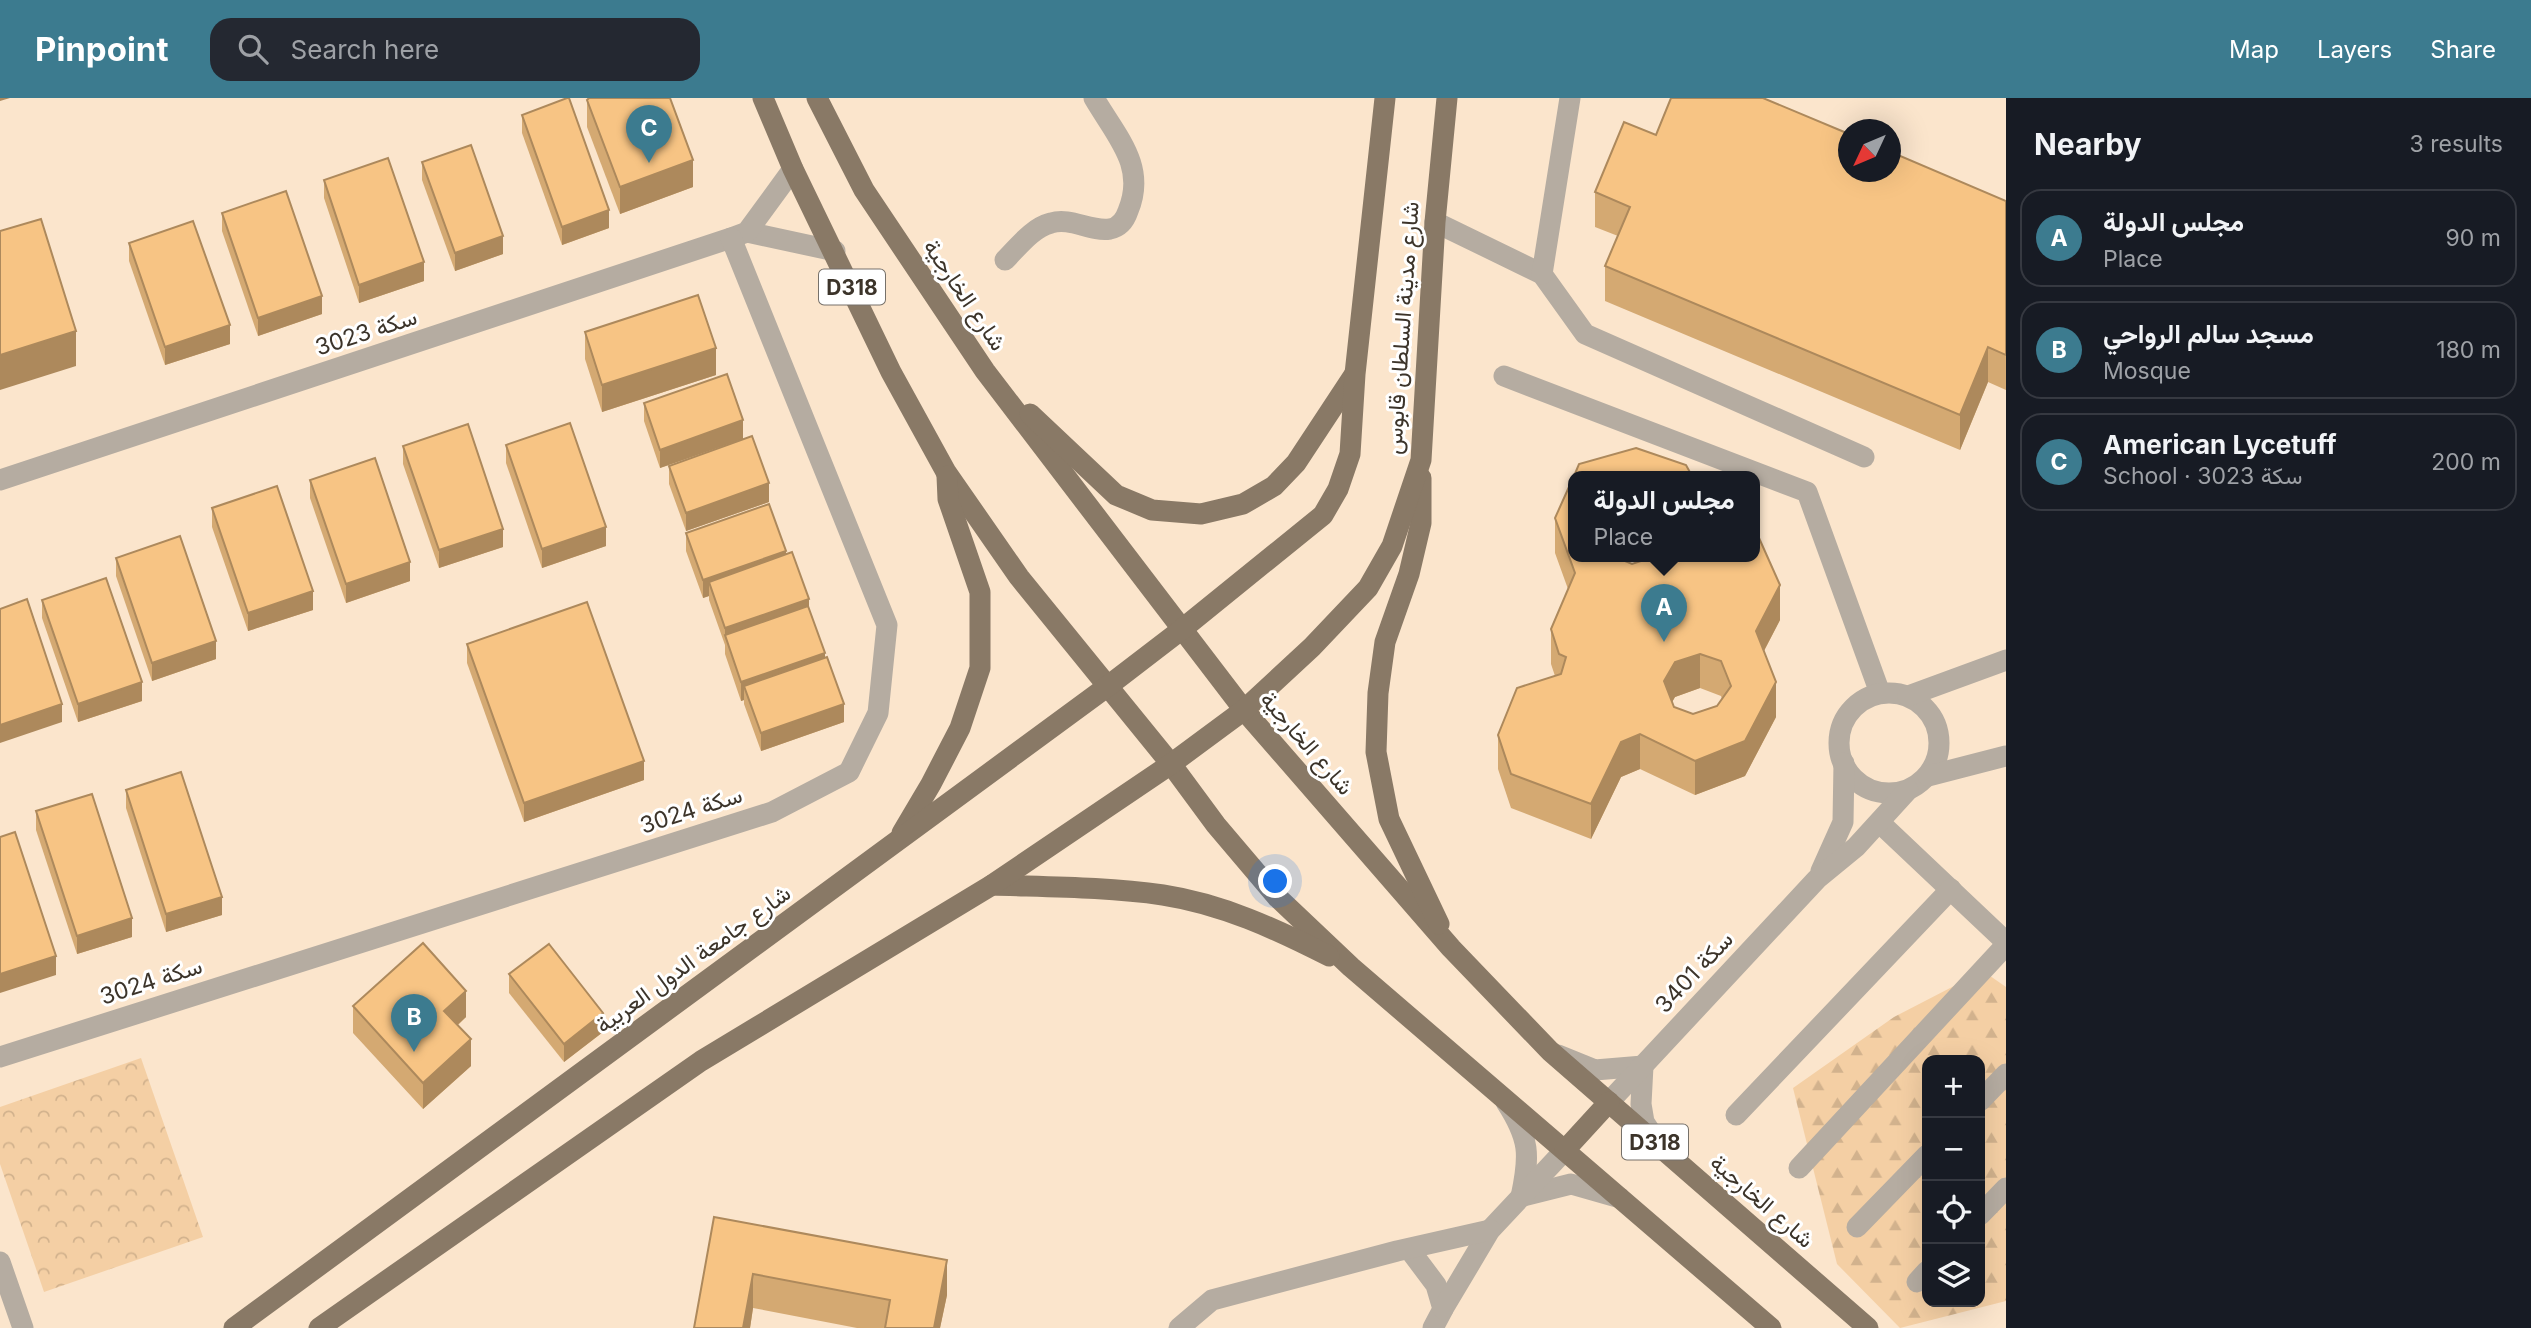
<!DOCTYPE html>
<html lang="en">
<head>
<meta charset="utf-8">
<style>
  body { margin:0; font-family:Inter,Vazirmatn,sans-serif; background:#242831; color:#f1f3f6 }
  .controls { position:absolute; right:21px; bottom:21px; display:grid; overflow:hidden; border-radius:14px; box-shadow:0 7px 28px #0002 }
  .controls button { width:63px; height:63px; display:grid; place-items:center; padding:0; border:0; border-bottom:2px solid #363941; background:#171b24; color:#f1f3f6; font:35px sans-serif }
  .compass { position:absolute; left:1838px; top:21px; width:63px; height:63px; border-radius:50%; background:#171b24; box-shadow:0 7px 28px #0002; rotate:226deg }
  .you { position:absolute; left:1276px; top:784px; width:24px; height:24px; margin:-18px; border:5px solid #fff; border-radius:50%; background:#1a73e8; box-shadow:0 0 0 10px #1a73e833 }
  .badge { display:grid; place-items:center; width:46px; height:46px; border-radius:50%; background:#3c7b8f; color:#fff; font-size:23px; font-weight:700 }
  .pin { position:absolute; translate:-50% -58px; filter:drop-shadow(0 2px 4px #0008) }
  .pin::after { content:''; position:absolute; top:37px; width:24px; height:21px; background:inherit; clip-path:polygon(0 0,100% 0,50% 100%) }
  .popup { position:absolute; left:1568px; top:373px; width:192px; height:91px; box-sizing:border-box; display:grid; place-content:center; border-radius:14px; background:#171b24; filter:drop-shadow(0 2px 5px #0005); font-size:23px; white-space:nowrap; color:#9ea1a6 }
  .popup b { font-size:26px; color:#f1f3f6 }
  .popup::after { content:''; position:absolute; left:50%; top:100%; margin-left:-14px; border:14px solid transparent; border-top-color:#171b24 }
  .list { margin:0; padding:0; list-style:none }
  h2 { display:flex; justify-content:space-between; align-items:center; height:91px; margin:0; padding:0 28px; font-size:30px }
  h2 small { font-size:23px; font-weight:400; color:#9ea1a6 }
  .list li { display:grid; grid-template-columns:46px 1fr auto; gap:21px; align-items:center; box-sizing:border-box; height:98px; margin:0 14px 14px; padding:0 14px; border:2px solid #363941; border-radius:21px }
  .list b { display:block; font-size:26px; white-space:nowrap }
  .list p { margin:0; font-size:23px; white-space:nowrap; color:#9ea1a6 }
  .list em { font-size:23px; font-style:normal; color:#9ea1a6 }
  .icon { flex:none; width:38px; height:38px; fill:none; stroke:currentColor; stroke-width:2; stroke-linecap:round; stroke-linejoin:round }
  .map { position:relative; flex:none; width:2006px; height:1230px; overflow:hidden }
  header { display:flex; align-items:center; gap:42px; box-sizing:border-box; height:98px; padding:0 35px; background:#3c7b8f; color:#fff }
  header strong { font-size:33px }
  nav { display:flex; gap:38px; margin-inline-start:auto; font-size:24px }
  .search { width:490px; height:63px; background:#242831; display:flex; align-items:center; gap:18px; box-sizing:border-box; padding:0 24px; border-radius:21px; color:#9ea1a6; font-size:26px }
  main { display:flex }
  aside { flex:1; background:#171b24 }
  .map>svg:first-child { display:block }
  .forest { fill:url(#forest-firs); fill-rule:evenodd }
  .park { fill:url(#park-crowns) }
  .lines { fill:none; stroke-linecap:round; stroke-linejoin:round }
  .minor { stroke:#b5aca1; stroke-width:21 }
  .major { stroke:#897966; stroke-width:21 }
  .wall { fill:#d4a972; fill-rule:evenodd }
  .shaded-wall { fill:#ad895c }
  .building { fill:#f7c484; stroke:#ad895c; stroke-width:2; fill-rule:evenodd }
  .labels { text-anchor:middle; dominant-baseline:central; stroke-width:6; stroke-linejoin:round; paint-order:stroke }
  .shield { fill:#fff; stroke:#76716a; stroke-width:2 }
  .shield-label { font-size:21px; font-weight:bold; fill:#3c342a }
  .street-label { font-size:23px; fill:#3c342a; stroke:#fff }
</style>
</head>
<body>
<header>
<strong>Pinpoint</strong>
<div class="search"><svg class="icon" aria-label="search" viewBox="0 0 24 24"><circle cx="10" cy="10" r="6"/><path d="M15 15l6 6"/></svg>Search here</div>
<nav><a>Map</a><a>Layers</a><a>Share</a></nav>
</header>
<main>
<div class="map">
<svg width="2006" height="1230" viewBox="0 0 2006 1230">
  <defs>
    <pattern id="forest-firs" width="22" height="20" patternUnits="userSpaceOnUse" patternTransform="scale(1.75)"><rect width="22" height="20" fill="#f4cfa4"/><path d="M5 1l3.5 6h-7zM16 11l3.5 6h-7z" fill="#d2b28d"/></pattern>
    <pattern id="park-crowns" width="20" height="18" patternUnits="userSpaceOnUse" patternTransform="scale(1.75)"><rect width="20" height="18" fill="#f4cfa4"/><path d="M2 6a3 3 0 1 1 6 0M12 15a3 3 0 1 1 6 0" fill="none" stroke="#d2b28d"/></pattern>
  </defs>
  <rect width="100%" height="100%" fill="#fbe5cc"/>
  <!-- forest -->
  <path class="forest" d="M1983,873L2006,889V1203L1900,1230L1837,1166L1793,990L1894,919ZM1927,962H1980V1204H1927Z"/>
  <!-- park -->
  <path class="park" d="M141,960L203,1139L44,1194L0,1066V1009Z"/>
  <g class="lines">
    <!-- minor -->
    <g class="minor">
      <path d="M1435,124L1542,176L1585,236L1864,359"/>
      <path d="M747,134L835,153"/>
      <path d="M1005,162C1019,148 1032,130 1051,125C1071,119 1090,134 1110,131C1120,129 1125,122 1128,113C1147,68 1116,38 1094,0"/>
      <path d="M1542,176L1570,0"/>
      <path d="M1504,278L1807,394L1880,595"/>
      <path d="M0,382L731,140L747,134L793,71"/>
      <circle cx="1889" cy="645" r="50"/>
      <path d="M1908,598L2006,562"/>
      <path d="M1928,678L2006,658"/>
      <path d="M1880,725L2006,844"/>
      <path d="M1821,773L1843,724L1844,665"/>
      <path d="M1558,957L1595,972L1643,968L1641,1006L1644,1024L1657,1044"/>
      <path d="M0,959L772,714L849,674L878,615L887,527L731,140"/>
      <path d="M1980,1003L2006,976"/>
      <path d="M1506,1004C1530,1041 1530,1057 1521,1099"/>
      <path d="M1609,1004L1817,781L1856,749L1908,692"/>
      <path d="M1736,1017L1951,791"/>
      <path d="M1799,1070L2006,847"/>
      <path d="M1523,1098L1571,1086L1620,1100"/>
      <path d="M1980,1117L2006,1090"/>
      <path d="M1857,1129L1927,1057"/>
      <path d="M1409,1151L1436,1187L1443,1211L1433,1230"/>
      <path d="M0,1164L23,1230"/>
      <path d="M1917,1184L1927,1173"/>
      <path d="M1443,1211L1490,1132L1565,1052"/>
      <path d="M1179,1230L1212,1202L1397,1153L1490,1132"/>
    </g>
    <!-- major -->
    <g class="major">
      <path d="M763,0L793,71L891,274L946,374L1019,479L1171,666L1216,727L1277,799L1351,869L1771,1230"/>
      <path d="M817,0L864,92L985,273L1244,612L1451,850L1550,953L1868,1230"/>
      <path d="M1030,316L1116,397L1152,412L1201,416L1243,406L1274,388L1296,365L1354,277"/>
      <path d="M1421,380V425L1409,476L1385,544L1378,595L1376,654L1389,721L1439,826"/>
      <path d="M902,735L931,686L960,630L980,570V494L948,401L947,378"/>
      <path d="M992,787C1049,789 1107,789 1163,797C1222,806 1276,831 1329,858"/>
      <path d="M1565,1052L1609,1004"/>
      <path d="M234,1230L1108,588L1181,532L1323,417L1338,391L1350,356L1355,276L1385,0"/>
      <path d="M319,1230L701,963L992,787L1171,666L1244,612L1312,549L1368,490L1392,448L1421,362L1435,124L1447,0"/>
    </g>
  </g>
  <!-- wall -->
  <g class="wall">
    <path d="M587,2L693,89L620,116L587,29Z"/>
    <path d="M522,17L609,130L562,147L522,35Z"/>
    <path d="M1656,37L2006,103V292L1988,284L1960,352L1605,203V168L1618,138L1595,129V94Z"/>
    <path d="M422,64L503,156L455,173L422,82Z"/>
    <path d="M324,82L424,183L359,205L324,100Z"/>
    <path d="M222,115L322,216L258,238L222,133Z"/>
    <path d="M129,145L230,246L165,267L129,163Z"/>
    <path d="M585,234L716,277L602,314L585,261Z"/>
    <path d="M644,305L743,341L660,370L644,323Z"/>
    <path d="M506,347L606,448L542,470L506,365Z"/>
    <path d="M403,348L503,449L439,470L403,366Z"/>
    <path d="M669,368L769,404L686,433L669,386Z"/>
    <path d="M310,382L410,483L346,505L310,400Z"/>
    <path d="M212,410L313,512L248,533L212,429Z"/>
    <path d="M1555,420L1613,459L1780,522L1764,553L1776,619L1745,678L1695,697L1640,671L1621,679L1591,741L1511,710L1498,671V637L1555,578L1551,566V531L1568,491L1555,455ZM1700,590L1721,598L1722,601L1717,608L1693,616L1674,609L1672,604L1675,599Z"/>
    <path d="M686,435L786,457L809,511L844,624L761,653L744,606V602L741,603L725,556V547L709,502V498L703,500L686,453Z"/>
    <path d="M116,460L216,561L152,583L116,478Z"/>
    <path d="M42,502L142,603L78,624L42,520Z"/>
    <path d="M467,546L644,682L524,724L467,565Z"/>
    <path d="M126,692L222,817L166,834L126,710Z"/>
    <path d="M36,713L132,839L77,856L36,732Z"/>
    <path d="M509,876L603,934L564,964L509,895Z"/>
    <path d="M353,908L466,919L458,927L471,968L423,1011L353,935Z"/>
    <path d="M714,1119L947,1197L940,1230H857L753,1210L750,1230H694Z"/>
  </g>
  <!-- shaded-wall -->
  <g class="shaded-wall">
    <path d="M0,0H10L0,3Z"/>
    <path d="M693,62V89L620,116V89Z"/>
    <path d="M609,112V130L562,147V129Z"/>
    <path d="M503,138V156L455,173V155Z"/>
    <path d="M424,164V183L359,205V187Z"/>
    <path d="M322,198V216L258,238V220Z"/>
    <path d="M230,227V246L165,267V249Z"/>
    <path d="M76,233V268L0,292V257Z"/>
    <path d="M1988,249V284L1960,352V317Z"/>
    <path d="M716,250V277L602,314V287Z"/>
    <path d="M743,322V341L660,370V352Z"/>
    <path d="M769,385V404L686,433V415Z"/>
    <path d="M606,429V448L542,470V451Z"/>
    <path d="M503,431V449L439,470V452Z"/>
    <path d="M786,453V471L709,484V498L703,500V482Z"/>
    <path d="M410,464V483L346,505V486Z"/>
    <path d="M1780,487V522L1756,568V533Z"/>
    <path d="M313,493V512L248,533V515Z"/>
    <path d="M809,501V520L725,540V530Z"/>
    <path d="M216,543V561L152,583V565Z"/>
    <path d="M825,555V574L744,588V602L741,603V584Z"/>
    <path d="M1700,556V590L1675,599L1664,618V583L1675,564Z"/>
    <path d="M142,584V603L78,624V606Z"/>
    <path d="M1776,584V619L1745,678L1695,697V663Z"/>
    <path d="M62,606V624L0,645V627Z"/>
    <path d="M844,606V624L761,653V635Z"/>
    <path d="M1640,636V671L1621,679L1591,741V706L1621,644Z"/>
    <path d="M644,663V682L524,724V705Z"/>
    <path d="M222,799V817L166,834V816Z"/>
    <path d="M132,820V839L77,856V838Z"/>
    <path d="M56,858V877L0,895V876Z"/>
    <path d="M466,893V919L444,939V913Z"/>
    <path d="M603,915V934L564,964V946Z"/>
    <path d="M471,941V968L423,1011V985Z"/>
    <path d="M947,1162V1197L940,1230H934Z"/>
    <path d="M753,1176V1210L750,1230H743Z"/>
  </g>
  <!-- building -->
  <g class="building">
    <path d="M567,0H569L609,112L562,129L522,17Z"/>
    <path d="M589,0H670L693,62L620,89L587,2Z"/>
    <path d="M1671,0H1763L1849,36V74H1891V54L2006,103V257L1988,249L1960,317L1605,168L1630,109L1595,94L1624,24L1656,37Z"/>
    <path d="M471,47L503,138L455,155L422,64Z"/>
    <path d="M388,60L424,164L359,187L324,82Z"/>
    <path d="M286,93L322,198L258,220L222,115Z"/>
    <path d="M41,121L76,233L0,257V133Z"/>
    <path d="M193,123L230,227L165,249L129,145Z"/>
    <path d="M698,197L716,250L602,287L585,234Z"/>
    <path d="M727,276L743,322L660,352L644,305Z"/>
    <path d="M570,325L606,429L542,451L506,347Z"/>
    <path d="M468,326L503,431L439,452L403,348Z"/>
    <path d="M752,338L769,385L686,415L669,368Z"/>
    <path d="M1636,350L1686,367L1692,378H1574L1579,366Z"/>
    <path d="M375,360L410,464L346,486L310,382Z"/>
    <path d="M1573,380V458H1613L1632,466L1656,458H1755V431L1780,487L1756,533L1776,584L1745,643L1695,663L1640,636L1621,644L1591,706L1511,676L1498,637L1517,590L1561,576L1566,559L1559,556L1551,531L1575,475L1555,420ZM1700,556L1721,563L1731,588L1717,608L1693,616L1674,609L1664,583L1675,564Z"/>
    <path d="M277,388L313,493L248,515L212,410Z"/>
    <path d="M769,406L786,453L703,482L686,435Z"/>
    <path d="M180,438L216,543L152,565L116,460Z"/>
    <path d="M792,454L809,501L725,530L709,484Z"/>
    <path d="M106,480L142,584L78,606L42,502Z"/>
    <path d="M27,501L62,606L0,627V511Z"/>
    <path d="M587,504L644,663L524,705L467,546Z"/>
    <path d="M808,508L825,555L741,584L725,537Z"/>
    <path d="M827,559L844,606L761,635L744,588Z"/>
    <path d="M181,674L222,799L166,816L126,692Z"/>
    <path d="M92,696L132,820L77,838L36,713Z"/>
    <path d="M15,734L56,858L0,876V739Z"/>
    <path d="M423,845L466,893L444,913L471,941L423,985L353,908Z"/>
    <path d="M549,846L603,915L564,946L509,876Z"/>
    <path d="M714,1119L947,1162L934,1230H885L890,1202L753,1176L743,1230H694Z"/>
  </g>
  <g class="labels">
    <!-- shield labels -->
    <g class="shield">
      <rect x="819" y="171.5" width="66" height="35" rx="5"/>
      <rect x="1622" y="1026.5" width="66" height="35" rx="5"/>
    </g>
    <g class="shield-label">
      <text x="852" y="189">D318</text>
      <text x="1655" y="1044">D318</text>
    </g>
    <!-- street labels -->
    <g class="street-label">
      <text transform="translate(965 197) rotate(56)">شارع الخارجية</text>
      <text transform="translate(1402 230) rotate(-86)">شارع مدينة السلطان قابوس</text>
      <text transform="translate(366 234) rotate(-18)">سكة 3023</text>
      <text transform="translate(1307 645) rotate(49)">شارع الخارجية</text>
      <text transform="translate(691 712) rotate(-18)">سكة 3024</text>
      <text transform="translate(693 861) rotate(-36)">شارع جامعة الدول العربية</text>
      <text transform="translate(1694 874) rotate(-47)">سكة 3401</text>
      <text transform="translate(151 883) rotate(-18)">سكة 3024</text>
      <text transform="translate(1762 1103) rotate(41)">شارع الخارجية</text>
    </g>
  </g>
</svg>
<div class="controls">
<button>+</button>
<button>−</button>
<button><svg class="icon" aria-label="locate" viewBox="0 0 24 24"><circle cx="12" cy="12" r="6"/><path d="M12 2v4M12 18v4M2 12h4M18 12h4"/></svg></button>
<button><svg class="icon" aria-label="layers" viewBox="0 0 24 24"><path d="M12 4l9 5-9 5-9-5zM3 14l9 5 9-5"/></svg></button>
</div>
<svg class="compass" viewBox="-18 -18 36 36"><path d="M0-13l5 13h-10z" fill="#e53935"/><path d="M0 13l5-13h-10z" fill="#9ea1a6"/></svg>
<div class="you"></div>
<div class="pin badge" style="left:1664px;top:544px">A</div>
<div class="popup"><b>مجلس الدولة</b>Place</div>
<div class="pin badge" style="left:414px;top:954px">B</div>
<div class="pin badge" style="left:649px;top:65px">C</div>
</div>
<aside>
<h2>Nearby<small>3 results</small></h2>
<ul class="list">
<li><span class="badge">A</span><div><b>مجلس الدولة</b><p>Place</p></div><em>90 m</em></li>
<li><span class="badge">B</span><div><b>مسجد سالم الرواحي</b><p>Mosque</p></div><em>180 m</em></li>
<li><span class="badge">C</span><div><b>American Lycetuff</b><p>School · سكة 3023</p></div><em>200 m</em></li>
</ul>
</aside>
</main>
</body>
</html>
